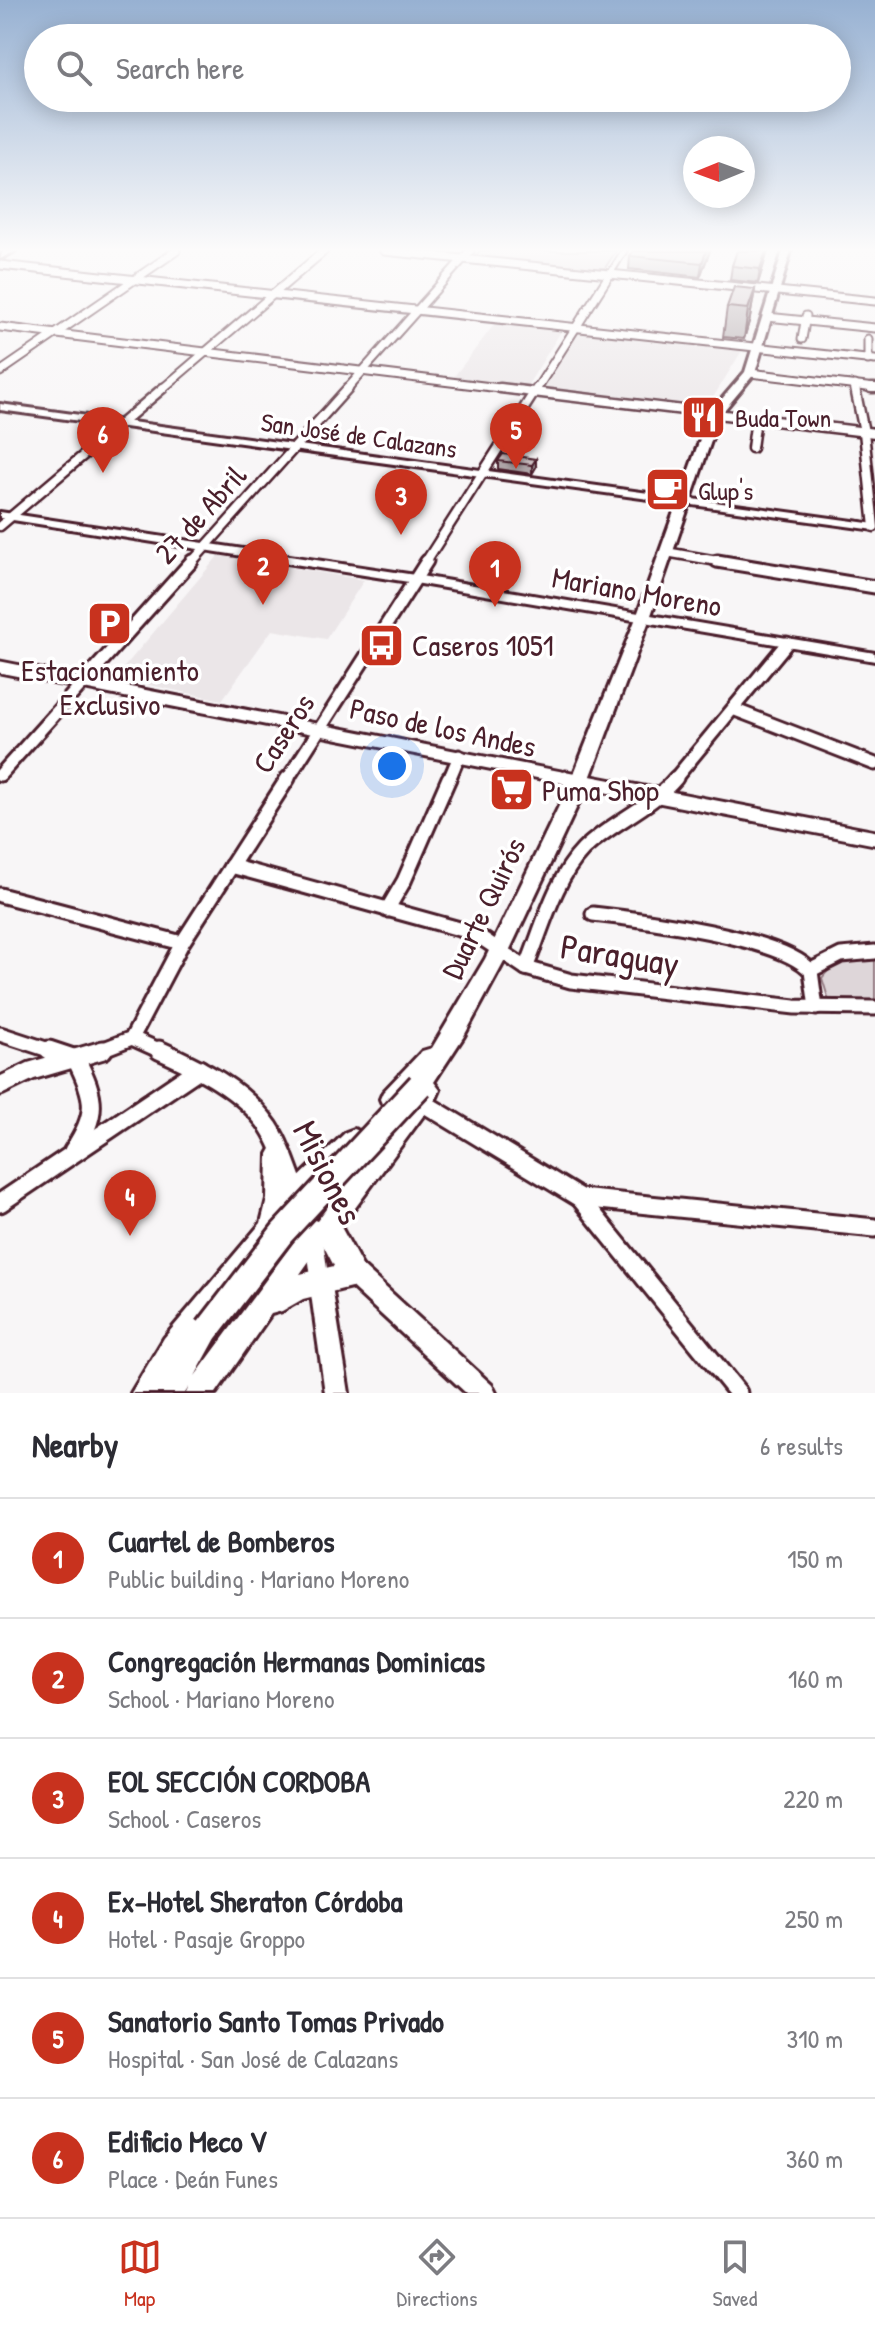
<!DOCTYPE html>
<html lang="en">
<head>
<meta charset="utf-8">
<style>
  body { margin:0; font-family:"Patrick Hand",sans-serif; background:#f2f2f3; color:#2b2b33 }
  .compass { position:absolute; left:683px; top:136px; width:72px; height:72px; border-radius:50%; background:#fff; box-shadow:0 4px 20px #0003; rotate:269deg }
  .you { position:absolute; left:392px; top:766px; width:28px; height:28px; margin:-20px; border:6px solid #fff; border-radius:50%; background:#1a73e8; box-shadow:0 0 0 12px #1a73e833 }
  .badge { display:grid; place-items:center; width:52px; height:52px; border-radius:50%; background:#c8321e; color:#fff; font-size:26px; font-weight:700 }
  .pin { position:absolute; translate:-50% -66px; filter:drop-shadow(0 2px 4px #0008) }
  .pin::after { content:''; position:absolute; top:42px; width:28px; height:24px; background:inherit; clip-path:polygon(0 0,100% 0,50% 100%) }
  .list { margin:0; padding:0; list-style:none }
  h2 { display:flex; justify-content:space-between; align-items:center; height:104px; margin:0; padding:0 32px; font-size:34px }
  h2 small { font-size:26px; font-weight:400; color:#7c7c81 }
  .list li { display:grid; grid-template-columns:52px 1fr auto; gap:24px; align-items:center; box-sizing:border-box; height:120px; padding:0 32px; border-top:2px solid #e1e1e2 }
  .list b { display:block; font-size:30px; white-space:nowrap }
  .list p { margin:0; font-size:26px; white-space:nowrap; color:#7c7c81 }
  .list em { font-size:26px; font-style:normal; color:#7c7c81 }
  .icon { flex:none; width:44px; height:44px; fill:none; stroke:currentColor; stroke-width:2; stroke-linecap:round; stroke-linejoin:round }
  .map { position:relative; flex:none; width:875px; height:1393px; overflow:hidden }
  .search { position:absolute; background:#fff; box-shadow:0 4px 20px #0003; left:24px; right:24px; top:24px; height:88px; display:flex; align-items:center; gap:20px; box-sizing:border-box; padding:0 28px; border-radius:44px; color:#7c7c81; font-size:30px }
  .sheet { height:824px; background:#fff }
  nav { display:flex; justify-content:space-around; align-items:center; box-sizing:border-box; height:112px; border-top:2px solid #e1e1e2; background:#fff; font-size:22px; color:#7c7c81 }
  nav a { display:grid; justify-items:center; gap:4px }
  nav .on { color:#c8321e }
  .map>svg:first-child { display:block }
  .built { fill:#ebe6e8 }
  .green { fill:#ded6d9; stroke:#947a82; stroke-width:2 }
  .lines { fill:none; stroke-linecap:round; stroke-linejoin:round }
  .pedestrian-casing { stroke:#4a1f2b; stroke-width:9 }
  .minor-far4-casing { stroke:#4a1f2b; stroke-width:11 }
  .minor-far3-casing { stroke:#4a1f2b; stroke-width:13 }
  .minor-far2-casing { stroke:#4a1f2b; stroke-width:17 }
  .minor-far1-casing { stroke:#4a1f2b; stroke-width:19 }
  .minor-casing { stroke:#4a1f2b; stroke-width:23 }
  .tertiary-casing { stroke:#4a1f2b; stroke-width:6 }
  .secondary-casing { stroke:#4a1f2b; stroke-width:6 }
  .primary-casing { stroke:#4a1f2b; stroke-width:6 }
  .pedestrian { stroke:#fff; stroke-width:5 }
  .minor-far4 { stroke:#fff; stroke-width:7 }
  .minor-far3 { stroke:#fff; stroke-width:8 }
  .minor-far2 { stroke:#fff; stroke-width:11 }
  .minor-far1 { stroke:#fff; stroke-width:13 }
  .minor { stroke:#fff; stroke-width:17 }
  .tertiary { fill:#fff; fill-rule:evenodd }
  .secondary { fill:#fff; fill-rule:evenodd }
  .primary { fill:#fff; fill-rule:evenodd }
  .secondary-bridge-casing { stroke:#4a1f2b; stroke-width:30; stroke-linecap:butt }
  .secondary-bridge { stroke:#fff; stroke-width:24 }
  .wall { fill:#b0a6a9; stroke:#4a1f2b; stroke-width:2 }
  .shaded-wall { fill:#908789; stroke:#4a1f2b; stroke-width:2 }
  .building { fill:#cdc1c4; stroke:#4a1f2b; stroke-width:2 }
  .labels { text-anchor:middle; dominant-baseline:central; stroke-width:7; stroke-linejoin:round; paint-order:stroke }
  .far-poi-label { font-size:26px; fill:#4a1f2b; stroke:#fff; text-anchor:start }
  .far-street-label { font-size:26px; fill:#4a1f2b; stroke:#fff }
  .street-label { font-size:30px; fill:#4a1f2b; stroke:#fff }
  .poi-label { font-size:30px; fill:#4a1f2b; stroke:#fff; text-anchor:start }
  .near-street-label { font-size:36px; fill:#4a1f2b; stroke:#fff }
</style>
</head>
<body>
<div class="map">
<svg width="875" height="1393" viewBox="0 0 875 1393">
  <rect width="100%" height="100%" fill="#f8f6f7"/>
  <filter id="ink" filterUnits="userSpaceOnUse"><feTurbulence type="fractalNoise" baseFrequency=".0125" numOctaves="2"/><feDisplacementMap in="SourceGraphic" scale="16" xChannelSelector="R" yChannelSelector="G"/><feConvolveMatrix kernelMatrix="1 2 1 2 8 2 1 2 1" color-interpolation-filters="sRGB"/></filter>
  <g filter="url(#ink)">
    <!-- built -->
    <g class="built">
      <path d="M497,321L563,328L526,388L452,379Z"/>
      <path d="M579,331L743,349L706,409L541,390Z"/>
      <path d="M219,555L364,580L326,639L272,630L222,700L115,678Z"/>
    </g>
    <!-- green -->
    <g class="green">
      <path d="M480,251H616L605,268L593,270L474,257Z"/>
      <path d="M866,958L875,960V1001H829L822,978C833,962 847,960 866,958Z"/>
    </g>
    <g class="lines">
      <defs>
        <path id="pedestrian" d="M610,274L624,251"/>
        <g id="minor-far4">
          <path d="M384,251L875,301"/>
          <path d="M0,265L875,360"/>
          <path d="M767,317L875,328"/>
          <path d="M0,327L516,390"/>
          <path d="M802,339L806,316"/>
          <path d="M868,339V360"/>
          <path d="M0,372L176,251"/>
          <path d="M750,373L875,388"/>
          <path d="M855,385L856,390"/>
          <path d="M161,390L324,251"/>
          <path d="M346,390L470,251"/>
          <path d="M536,390L610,274"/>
        </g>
        <g id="minor-far3">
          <path d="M500,388L875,433"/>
          <path d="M855,388L864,432L874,527"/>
          <path d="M871,388H875"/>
          <path d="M752,448L756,419"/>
          <path d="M0,526L163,388"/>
          <path d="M666,552L729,563"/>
          <path d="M191,563L348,388"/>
          <path d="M425,563L537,388"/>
        </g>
        <g id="minor-far2">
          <path d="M717,561L875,587"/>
          <path d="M0,667L576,780"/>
          <path d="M733,709L875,764"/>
          <path d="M0,775L192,561"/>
          <path d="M287,780L427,561"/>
          <path d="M449,780L459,756"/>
          <path d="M674,780L787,643"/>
        </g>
        <g id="minor-far1">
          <path d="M566,778L875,838"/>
          <path d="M231,866L474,933L526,968L571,981L795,1007L875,1008"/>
          <path d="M0,895L182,943"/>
          <path d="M387,910L404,881L449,778"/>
          <path d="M593,914C639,919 783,937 811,971L816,1008"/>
          <path d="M526,968C542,930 554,880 583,850C611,822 650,809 676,778"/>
          <path d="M811,970L841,955L875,952"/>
          <path d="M0,1034L55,1052"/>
          <path d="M132,1038L163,1052"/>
          <path d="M96,1052L132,1038L182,943L288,778"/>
        </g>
        <g id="minor">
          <path d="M49,1050L76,1059"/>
          <path d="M159,1050C199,1068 243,1089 269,1127C282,1147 289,1172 298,1195"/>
          <path d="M0,1086L31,1071L103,1050"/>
          <path d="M420,1101L580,1198L875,1228"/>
          <path d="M73,1151C98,1114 96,1098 76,1059"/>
          <path d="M580,1198L738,1393"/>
          <path d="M0,1203L199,1069"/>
          <path d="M314,1237L320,1280"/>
        </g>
        <g id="tertiary">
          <path d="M0,404L875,524V530L0,410Z"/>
          <path d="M0,512L415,575L875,653V661L415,583L0,518Z"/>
          <path d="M351,1260L359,1263L492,1385L496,1393H466L343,1279L340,1271L343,1263Z"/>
          <path d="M320,1269L328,1272L331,1280L349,1393H325L309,1280L312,1272Z"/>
        </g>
        <path id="secondary" d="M783,251H791L755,373L720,415L650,618L589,781L504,962L464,1036L434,1082L440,1090L437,1097L341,1227L367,1275L363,1284L303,1299L282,1311L271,1314L216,1393H186L189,1387L185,1393H131L164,1338L261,1223L267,1199L268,1154L272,1147L280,1143L288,1147L292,1154L291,1185L346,1132L354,1129L362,1132L366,1139L362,1146L307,1203L298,1206L290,1203L287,1218L301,1215L317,1221L414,1092C402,1097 400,1112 383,1106L380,1099L383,1092L422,1051L432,1048L485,959L571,781L636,618L709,414L745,372ZM295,1239H296L195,1376L221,1329L217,1320L214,1318L279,1240L286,1243ZM322,1243L334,1266L300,1274Z"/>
        <path id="primary" d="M3,251H15L0,259Z"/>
      </defs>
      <!-- pedestrian casing -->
      <use href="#pedestrian" class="pedestrian-casing"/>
      <!-- minor-far4 casing -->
      <use href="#minor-far4" class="minor-far4-casing"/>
      <!-- minor-far3 casing -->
      <use href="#minor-far3" class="minor-far3-casing"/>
      <!-- minor-far2 casing -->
      <use href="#minor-far2" class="minor-far2-casing"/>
      <!-- minor-far1 casing -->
      <use href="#minor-far1" class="minor-far1-casing"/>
      <!-- minor casing -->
      <use href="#minor" class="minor-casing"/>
      <!-- tertiary casing -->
      <use href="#tertiary" class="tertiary-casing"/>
      <!-- secondary casing -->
      <use href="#secondary" class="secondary-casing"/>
      <!-- primary casing -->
      <use href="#primary" class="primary-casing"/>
      <!-- pedestrian -->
      <use href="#pedestrian" class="pedestrian"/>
      <!-- minor-far4 -->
      <use href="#minor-far4" class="minor-far4"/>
      <!-- minor-far3 -->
      <use href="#minor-far3" class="minor-far3"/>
      <!-- minor-far2 -->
      <use href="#minor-far2" class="minor-far2"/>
      <!-- minor-far1 -->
      <use href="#minor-far1" class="minor-far1"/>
      <!-- minor -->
      <use href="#minor" class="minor"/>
      <!-- tertiary -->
      <use href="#tertiary" class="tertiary"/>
      <!-- secondary -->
      <use href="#secondary" class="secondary"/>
      <!-- primary -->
      <use href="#primary" class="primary"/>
      <defs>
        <path id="secondary-bridge" d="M208,1329L282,1233L420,1085"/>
      </defs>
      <!-- secondary-bridge casing -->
      <use href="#secondary-bridge" class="secondary-bridge-casing"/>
      <!-- secondary-bridge -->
      <use href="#secondary-bridge" class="secondary-bridge"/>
    </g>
    <!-- wall -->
    <g class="wall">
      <path d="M633,251H710L700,277L629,269L630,256Z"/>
      <path d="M737,251H768L758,283L730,280L732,266Z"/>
      <path d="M755,289L750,318L744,339L723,337L727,307Z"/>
      <path d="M503,454L536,467L532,474L498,469V461Z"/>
    </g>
    <!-- shaded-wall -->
    <g class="shaded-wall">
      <path d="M706,251H710L700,277L702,263Z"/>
      <path d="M766,251H768L758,283L760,269Z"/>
      <path d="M755,289L750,318L744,339L748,309Z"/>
      <path d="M536,459V467L532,474V465Z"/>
    </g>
    <!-- building -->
    <g class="building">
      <path d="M633,251H706L702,263L630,256Z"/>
      <path d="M737,251H766L760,269L732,266Z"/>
      <path d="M734,287L755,289L748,309L727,307Z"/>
      <path d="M503,454L536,459L532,465L498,461Z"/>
    </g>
  </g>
  <!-- sky -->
  <linearGradient id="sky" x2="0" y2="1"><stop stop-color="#97b1d2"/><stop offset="0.56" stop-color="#fcfbfb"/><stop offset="1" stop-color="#fcfbfb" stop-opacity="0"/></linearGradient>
  <rect width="875" height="446" fill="url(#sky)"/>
  <!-- icons -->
  <defs>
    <symbol id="restaurant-square" viewBox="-11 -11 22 22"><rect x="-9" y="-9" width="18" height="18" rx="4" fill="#c8321e" stroke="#fff"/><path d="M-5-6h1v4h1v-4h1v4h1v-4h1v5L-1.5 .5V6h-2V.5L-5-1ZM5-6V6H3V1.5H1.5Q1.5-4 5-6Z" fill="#fff"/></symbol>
    <symbol id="cafe-square" viewBox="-11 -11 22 22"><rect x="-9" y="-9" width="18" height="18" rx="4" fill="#c8321e" stroke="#fff"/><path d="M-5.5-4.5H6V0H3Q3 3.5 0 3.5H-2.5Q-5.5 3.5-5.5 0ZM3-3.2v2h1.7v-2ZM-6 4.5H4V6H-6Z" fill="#fff"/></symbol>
    <symbol id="parking-square" viewBox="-11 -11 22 22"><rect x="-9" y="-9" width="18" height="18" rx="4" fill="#c8321e" stroke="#fff"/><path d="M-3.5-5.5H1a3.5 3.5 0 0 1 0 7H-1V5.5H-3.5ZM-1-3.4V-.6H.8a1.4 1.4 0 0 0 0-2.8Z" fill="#fff"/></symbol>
    <symbol id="bus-square" viewBox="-11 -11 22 22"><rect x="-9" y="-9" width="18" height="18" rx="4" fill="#c8321e" stroke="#fff"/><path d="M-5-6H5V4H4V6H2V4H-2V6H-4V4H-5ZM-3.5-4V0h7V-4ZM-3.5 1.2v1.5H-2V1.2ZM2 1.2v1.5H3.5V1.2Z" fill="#fff"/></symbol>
    <symbol id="supermarket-square" viewBox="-11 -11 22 22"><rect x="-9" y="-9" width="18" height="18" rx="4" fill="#c8321e" stroke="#fff"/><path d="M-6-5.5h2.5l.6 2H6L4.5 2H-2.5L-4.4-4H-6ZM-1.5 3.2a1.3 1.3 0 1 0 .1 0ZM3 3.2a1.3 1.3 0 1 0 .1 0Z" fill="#fff"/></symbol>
  </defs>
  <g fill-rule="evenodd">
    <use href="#restaurant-square" x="678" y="392" width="51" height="51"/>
    <use href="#cafe-square" x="642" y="464" width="51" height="51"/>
    <use href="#parking-square" x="84" y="598" width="51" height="51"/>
    <use href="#bus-square" x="356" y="620" width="51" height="51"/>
    <use href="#supermarket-square" x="486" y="764" width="51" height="51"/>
  </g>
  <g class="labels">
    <!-- far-poi labels -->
    <g class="far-poi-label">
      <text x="735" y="417">Buda Town</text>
      <text x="698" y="490">Glup's</text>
    </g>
    <!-- far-street labels -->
    <g class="far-street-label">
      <text transform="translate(359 435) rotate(8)">San José de Calazans</text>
    </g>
    <!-- street labels -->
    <g class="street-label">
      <text transform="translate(200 514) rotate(-48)">27 de Abril</text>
      <text transform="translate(637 591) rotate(10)">Mariano Moreno</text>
      <text transform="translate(443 727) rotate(12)">Paso de los Andes</text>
      <text transform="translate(283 733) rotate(-57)">Caseros</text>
      <text transform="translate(483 908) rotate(-64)">Duarte Quirós</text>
    </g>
    <!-- poi labels -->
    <g class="poi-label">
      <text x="412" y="645">Caseros 1051</text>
      <text x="110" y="670" text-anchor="middle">Estacionamiento<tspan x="110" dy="34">Exclusivo</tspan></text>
      <text x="542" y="790">Puma Shop</text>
    </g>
    <!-- near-street labels -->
    <g class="near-street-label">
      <text transform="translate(620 954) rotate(9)">Paraguay</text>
      <text transform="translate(329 1172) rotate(63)">Misiones</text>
    </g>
  </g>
</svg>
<svg class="compass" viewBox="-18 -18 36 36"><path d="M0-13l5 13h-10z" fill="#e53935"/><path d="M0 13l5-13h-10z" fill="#7c7c81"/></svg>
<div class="you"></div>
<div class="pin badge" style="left:495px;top:607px">1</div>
<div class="pin badge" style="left:263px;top:605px">2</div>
<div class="pin badge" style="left:401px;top:535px">3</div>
<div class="pin badge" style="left:130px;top:1236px">4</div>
<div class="pin badge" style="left:516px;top:469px">5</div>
<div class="pin badge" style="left:103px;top:473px">6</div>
<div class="search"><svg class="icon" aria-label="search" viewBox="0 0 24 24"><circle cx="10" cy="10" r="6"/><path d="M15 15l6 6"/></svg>Search here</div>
</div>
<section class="sheet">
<h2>Nearby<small>6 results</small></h2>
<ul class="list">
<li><span class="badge">1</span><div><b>Cuartel de Bomberos</b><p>Public building · Mariano Moreno</p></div><em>150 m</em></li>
<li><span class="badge">2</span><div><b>Congregación Hermanas Dominicas</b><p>School · Mariano Moreno</p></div><em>160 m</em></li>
<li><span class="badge">3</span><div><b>EOL SECCIÓN CORDOBA</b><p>School · Caseros</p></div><em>220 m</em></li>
<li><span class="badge">4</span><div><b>Ex-Hotel Sheraton Córdoba</b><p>Hotel · Pasaje Groppo</p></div><em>250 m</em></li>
<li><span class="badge">5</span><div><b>Sanatorio Santo Tomas Privado</b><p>Hospital · San José de Calazans</p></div><em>310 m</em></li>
<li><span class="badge">6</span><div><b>Edificio Meco V</b><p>Place · Deán Funes</p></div><em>360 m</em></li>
</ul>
</section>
<nav>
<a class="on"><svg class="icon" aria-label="map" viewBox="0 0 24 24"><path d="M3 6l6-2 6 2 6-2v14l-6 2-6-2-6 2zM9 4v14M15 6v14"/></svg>Map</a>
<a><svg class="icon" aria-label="directions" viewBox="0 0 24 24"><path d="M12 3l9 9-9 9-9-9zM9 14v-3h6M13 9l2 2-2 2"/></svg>Directions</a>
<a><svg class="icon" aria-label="saved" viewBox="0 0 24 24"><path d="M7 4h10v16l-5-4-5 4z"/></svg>Saved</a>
</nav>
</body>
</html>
